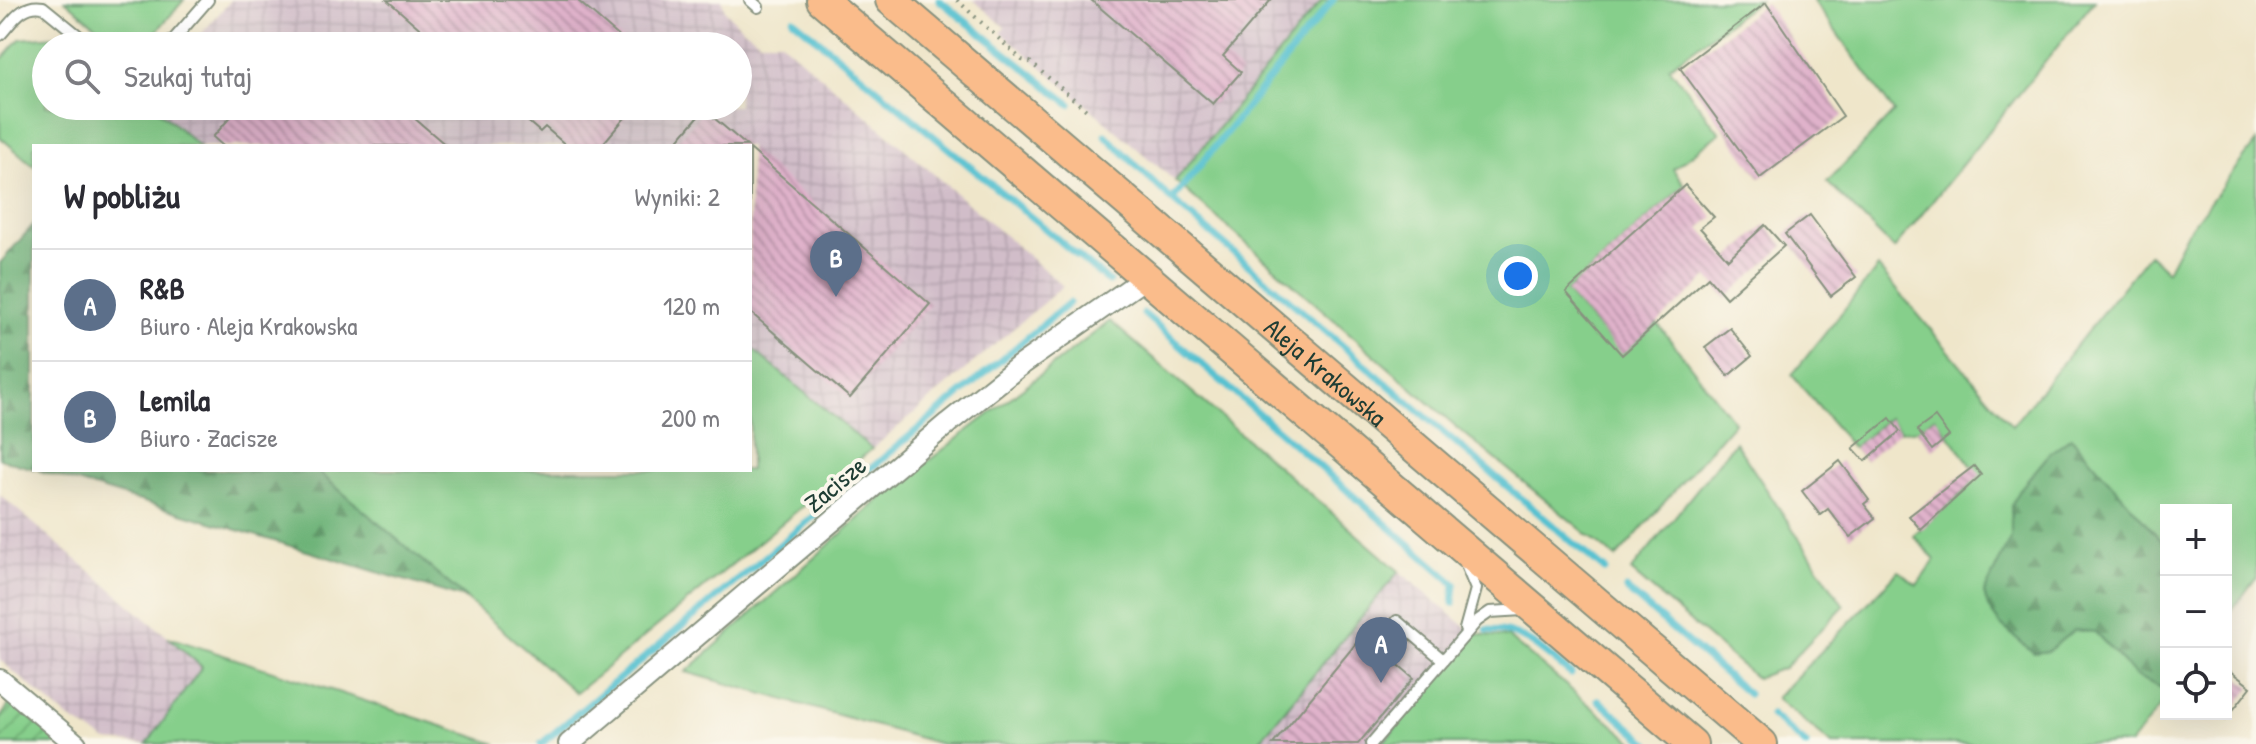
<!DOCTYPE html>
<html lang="pl">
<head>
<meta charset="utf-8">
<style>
  body { margin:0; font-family:"Patrick Hand",sans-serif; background:#f2f2f3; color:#2b2b33 }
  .controls { position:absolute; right:24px; bottom:24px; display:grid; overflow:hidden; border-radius:0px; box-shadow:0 8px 32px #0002 }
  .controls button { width:72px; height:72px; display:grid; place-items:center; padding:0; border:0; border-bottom:2px solid #e1e1e2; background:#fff; color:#2b2b33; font:40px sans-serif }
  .you { position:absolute; left:1518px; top:276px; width:28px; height:28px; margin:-20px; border:6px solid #fff; border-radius:50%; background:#1a73e8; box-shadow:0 0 0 12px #1a73e833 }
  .badge { display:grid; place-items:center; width:52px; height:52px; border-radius:50%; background:#db2777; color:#fff; font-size:26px; font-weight:700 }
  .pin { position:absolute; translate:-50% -66px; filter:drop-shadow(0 2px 4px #0008) }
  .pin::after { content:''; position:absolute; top:42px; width:28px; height:24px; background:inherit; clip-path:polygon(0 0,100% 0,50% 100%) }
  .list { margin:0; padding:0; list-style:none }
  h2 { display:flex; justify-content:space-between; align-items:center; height:104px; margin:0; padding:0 32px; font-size:34px }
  h2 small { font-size:26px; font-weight:400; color:#7c7c81 }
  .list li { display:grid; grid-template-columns:52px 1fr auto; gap:24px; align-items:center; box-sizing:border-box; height:112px; padding:0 32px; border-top:2px solid #e1e1e2 }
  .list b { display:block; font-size:30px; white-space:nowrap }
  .list p { margin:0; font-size:26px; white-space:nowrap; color:#7c7c81 }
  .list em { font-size:26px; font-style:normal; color:#7c7c81 }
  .icon { flex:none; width:44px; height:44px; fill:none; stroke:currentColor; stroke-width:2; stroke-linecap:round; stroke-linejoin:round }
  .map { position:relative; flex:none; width:2256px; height:744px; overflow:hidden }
  .search { position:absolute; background:#fff; box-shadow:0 8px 32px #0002; left:32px; top:32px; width:720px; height:88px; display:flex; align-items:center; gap:20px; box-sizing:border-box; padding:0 28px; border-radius:44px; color:#7c7c81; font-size:30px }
  .panel { position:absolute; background:#fff; box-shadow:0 8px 32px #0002; left:32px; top:144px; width:720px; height:328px; border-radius:0px }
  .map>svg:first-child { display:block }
  .industrial { fill:url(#industrial-grid) }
  .grass { fill:#86cf8b; stroke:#528660; stroke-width:2 }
  .forest { fill:url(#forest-firs); stroke:#467856; stroke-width:2 }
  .garden { fill:url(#garden-furrows); stroke:#528660; stroke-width:2 }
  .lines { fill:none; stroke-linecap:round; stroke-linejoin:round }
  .stream { stroke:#56c1d0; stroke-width:7 }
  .building { fill:url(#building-back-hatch) }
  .lane-casing { stroke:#87927f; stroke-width:14 }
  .street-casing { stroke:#87927f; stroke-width:24 }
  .primary-casing { stroke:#87927f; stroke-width:34 }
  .path { stroke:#87927f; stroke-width:4; stroke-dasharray:2 6; stroke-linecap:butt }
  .lane { stroke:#fff; stroke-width:10 }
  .street { stroke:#fff; stroke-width:20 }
  .primary { stroke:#fabc8b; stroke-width:30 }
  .labels { text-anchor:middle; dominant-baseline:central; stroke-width:8; stroke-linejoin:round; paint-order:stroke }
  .street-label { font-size:26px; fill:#1f3d34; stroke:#fbf7ec }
</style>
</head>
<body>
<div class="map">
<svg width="2256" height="744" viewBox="0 0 2256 744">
  <defs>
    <pattern id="industrial-grid" width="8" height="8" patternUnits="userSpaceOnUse" patternTransform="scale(2)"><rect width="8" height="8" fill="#d1bdc9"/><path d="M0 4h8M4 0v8" fill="none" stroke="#b3a3ad"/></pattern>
    <pattern id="forest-firs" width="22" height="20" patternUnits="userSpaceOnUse" patternTransform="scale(2)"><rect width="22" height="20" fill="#6cb277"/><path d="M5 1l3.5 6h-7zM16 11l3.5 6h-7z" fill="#589262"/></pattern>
    <pattern id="garden-furrows" width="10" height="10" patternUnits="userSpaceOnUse" patternTransform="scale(2)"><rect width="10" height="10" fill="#86cf8b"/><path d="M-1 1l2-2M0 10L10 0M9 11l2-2" fill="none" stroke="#6da972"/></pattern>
    <pattern id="building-back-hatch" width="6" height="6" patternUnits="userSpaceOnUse" patternTransform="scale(2)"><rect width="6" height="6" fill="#e0b2cb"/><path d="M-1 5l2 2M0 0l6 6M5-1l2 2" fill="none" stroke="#b592a6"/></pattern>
  </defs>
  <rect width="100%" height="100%" fill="#fbf7ec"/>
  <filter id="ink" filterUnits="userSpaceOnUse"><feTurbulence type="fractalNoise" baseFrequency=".0125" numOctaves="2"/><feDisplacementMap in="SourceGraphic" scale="16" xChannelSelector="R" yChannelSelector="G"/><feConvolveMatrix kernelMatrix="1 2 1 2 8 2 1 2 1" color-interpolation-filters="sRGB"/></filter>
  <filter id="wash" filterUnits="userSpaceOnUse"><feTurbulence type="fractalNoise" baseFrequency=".006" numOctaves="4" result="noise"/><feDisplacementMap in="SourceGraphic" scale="32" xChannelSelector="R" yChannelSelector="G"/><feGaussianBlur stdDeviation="1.8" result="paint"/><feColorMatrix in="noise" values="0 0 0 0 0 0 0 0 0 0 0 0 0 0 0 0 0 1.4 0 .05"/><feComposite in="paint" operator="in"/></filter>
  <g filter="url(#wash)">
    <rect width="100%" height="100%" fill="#efe6ca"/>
    <!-- industrial -->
    <g class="industrial">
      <path d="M231,0H722L725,11L741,27L760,41H780L1063,286L872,449L750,347V146H103L139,106H738V46H191Z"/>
      <path d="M973,0H1322L1175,181L1001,32L1005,27Z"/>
      <path d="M0,495L202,666L147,744L107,741L67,717L0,660Z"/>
      <path d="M1399,571L1474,634L1382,744H1257Z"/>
    </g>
    <!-- grass -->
    <g class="grass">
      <path d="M65,0H184L149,40L115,42Z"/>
      <path d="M1322,0H1759L1669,67L1720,133L1673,169L1685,185L1566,292L1622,354L1657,323L1734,422L1616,558L1459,429L1175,181Z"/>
      <path d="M1813,0H2095L1894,249L1827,182L1894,112Z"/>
      <path d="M56,36L68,46H46V106H154L199,146H34V166L0,137V61L20,39Z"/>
      <path d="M2256,142V578L2226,618V510H2166V546L2071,437L2050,453L2011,506V537L2001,557L1988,607L2001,625L2034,653L2048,651L2074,630L2095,632L2136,676L2166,690V699L2130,744H1832L1776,698L1899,571L1917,585L1935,560L1913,535L1967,489L1977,473L1935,417L1917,430L1901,431L1889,418L1853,448L1792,375L1878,267L2012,426L2149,254L2167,271L2187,232Z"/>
      <path d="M1110,321L1399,571L1257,744H941L686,672L888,492Z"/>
      <path d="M750,347L872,449L576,693L316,470H750Z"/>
      <path d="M1735,442L1844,606L1784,668L1756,678L1631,571Z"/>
      <path d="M1474,634L1508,637L1636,744H1382Z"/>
      <path d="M168,637L497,744H147L202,667Z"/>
    </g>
    <!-- forest -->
    <g class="forest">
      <path d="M34,224V469L0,459V263Z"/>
      <path d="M2071,437L2166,546V690L2136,676L2095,632L2074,630L2048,651L2034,653L2001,625L1988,607L1984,593L2011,537V506L2021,488L2050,453Z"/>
      <path d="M37,470H316L467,599Z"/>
    </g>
    <!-- garden -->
    <path class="garden" d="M11,702L61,744H0V718Z"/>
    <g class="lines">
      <!-- stream -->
      <g class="stream">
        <path d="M939,0L1070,104"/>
        <path d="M793,19L1109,282"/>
        <path d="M1105,135L1172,200L1605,570"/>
        <path d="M1172,200L1333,0"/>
        <path d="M1144,314L1455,584L1453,603"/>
        <path d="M1626,589L1748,694"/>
        <path d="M1487,630C1523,629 1543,652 1571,674"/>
        <path d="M1598,700L1649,744"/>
        <path d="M1771,715L1806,744"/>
        <path d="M541,744L1069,303"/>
      </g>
    </g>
    <g id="blocks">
      <!-- building -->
      <g class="building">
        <path d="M387,0H577L630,46H440Z"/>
        <path d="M1091,0H1271L1223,56L1241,72L1213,104Z"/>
        <path d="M1766,3L1843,116L1760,178L1680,68Z"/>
        <path d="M240,106H400L447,146H223L213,137Z"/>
        <path d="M510,106H635L601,146H567L545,127L540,132Z"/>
        <path d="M704,110L720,123L747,146H673Z"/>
        <path d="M750,149L930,304L850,398L750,312Z"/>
        <path d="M1685,185L1714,217L1700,228L1728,259L1765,225L1784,246L1726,298L1708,277L1622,355L1566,292Z"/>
        <path d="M1810,215L1856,277L1831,296L1785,234Z"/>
        <path d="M1730,328L1752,356L1728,376L1705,347Z"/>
        <path d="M1935,417L1949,436L1932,450L1917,430Z"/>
        <path d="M1890,418L1900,431L1865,461L1853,448Z"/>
        <path d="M1840,461L1869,500L1864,504L1875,518L1850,537L1828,509L1820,515L1802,491Z"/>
        <path d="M1974,466L1981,475L1921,530L1909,516Z"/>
        <path d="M1363,635L1414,678L1358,744H1273Z"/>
        <path d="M2226,668L2251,687L2226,719Z"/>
      </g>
    </g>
  </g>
  <g filter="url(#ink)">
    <use href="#blocks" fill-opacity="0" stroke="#87927f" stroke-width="2"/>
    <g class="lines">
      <defs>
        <g id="lane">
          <path d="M750,0L758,7"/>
          <path d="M0,35C13,21 22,3 43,7L91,46"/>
          <path d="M168,46L208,0"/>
          <path d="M1397,621L1442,659"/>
          <path d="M1465,629L1476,589L1466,565"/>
          <path d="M1371,744L1477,621L1490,612L1523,610"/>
        </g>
        <g id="street">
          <path d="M0,680L76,744"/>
          <path d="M569,744L948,423L1018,367L1145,278"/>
        </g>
        <g id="primary">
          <path d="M822,0L1692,744"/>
          <path id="s1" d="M891,0L1762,744"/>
        </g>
      </defs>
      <!-- lane casing -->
      <use href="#lane" class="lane-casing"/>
      <!-- street casing -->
      <use href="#street" class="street-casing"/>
      <!-- primary casing -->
      <use href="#primary" class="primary-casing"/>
      <!-- path -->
      <path class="path" d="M957,0L1022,60L1030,62L1090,113"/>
      <!-- lane -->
      <use href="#lane" class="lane"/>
      <!-- street -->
      <use href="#street" class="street"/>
      <!-- primary -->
      <use href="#primary" class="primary"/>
    </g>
  </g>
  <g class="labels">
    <!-- street labels -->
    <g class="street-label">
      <text stroke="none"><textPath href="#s1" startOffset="572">Aleja Krakowska</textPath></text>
      <text transform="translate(835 484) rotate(-40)">Zacisze</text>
    </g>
  </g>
</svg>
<div class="controls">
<button>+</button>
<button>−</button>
<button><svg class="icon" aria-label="locate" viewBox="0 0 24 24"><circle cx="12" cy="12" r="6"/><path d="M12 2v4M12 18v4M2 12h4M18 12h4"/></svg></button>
</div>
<div class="you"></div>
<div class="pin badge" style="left:1381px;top:683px;background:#5c6f8a">A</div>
<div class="pin badge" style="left:836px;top:297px;background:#5c6f8a">B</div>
<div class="search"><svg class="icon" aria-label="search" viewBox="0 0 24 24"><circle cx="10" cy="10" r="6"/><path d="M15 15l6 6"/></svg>Szukaj tutaj</div>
<section class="panel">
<h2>W pobliżu<small>Wyniki: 2</small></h2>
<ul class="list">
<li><span class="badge" style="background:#5c6f8a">A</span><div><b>R&amp;B</b><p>Biuro · Aleja Krakowska</p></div><em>120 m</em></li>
<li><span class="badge" style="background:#5c6f8a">B</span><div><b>Lemila</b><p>Biuro · Zacisze</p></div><em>200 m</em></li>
</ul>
</section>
</div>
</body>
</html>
